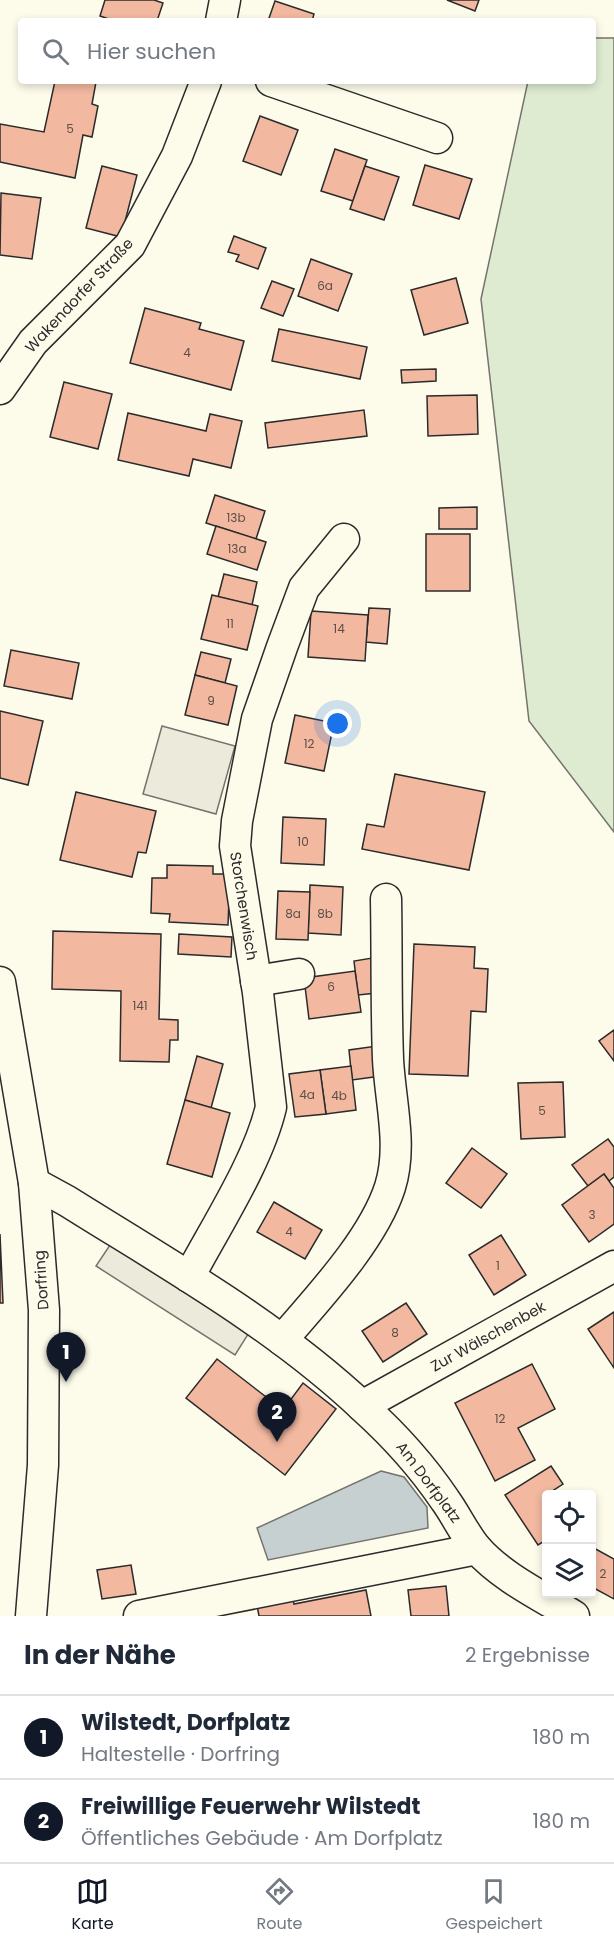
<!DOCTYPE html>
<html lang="de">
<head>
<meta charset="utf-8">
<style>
  body { margin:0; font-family:Poppins,sans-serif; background:#f6f6f7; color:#1f2937 }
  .controls { position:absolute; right:18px; bottom:18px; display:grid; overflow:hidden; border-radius:6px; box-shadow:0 3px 9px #0003 }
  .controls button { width:54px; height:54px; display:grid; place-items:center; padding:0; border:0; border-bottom:2px solid #e0e1e3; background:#fff; color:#1f2937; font:30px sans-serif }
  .you { position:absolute; left:338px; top:724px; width:21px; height:21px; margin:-15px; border:4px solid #fff; border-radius:50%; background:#1a73e8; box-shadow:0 0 0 9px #1a73e833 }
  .badge { display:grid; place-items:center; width:39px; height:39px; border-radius:50%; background:#111827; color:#fff; font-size:20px; font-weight:700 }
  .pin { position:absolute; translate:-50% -50px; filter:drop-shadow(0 2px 3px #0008) }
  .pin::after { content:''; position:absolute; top:32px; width:21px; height:18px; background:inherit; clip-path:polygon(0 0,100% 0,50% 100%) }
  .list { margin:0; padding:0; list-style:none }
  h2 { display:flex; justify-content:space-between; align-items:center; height:78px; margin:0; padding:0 24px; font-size:26px }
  h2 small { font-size:20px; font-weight:400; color:#747a83 }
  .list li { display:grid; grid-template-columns:39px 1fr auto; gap:18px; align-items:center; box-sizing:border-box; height:84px; padding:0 24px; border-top:2px solid #e0e1e3 }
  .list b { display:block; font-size:22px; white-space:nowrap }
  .list p { margin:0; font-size:20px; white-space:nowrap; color:#747a83 }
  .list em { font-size:20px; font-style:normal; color:#747a83 }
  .icon { flex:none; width:33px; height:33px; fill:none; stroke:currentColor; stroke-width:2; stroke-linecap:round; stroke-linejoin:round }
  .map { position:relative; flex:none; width:614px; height:1616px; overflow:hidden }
  .search { position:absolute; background:#fff; box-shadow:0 3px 9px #0003; left:18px; right:18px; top:18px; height:66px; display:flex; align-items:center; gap:15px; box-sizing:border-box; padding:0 21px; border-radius:6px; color:#747a83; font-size:22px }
  .sheet { height:246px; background:#fff }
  nav { display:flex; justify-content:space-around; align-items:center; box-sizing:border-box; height:84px; border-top:2px solid #e0e1e3; background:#fff; font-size:16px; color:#747a83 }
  nav a { display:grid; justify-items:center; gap:3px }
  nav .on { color:#111827 }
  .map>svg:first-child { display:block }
  .green { fill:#deebd1; stroke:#74746e; stroke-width:1.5 }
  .parking { fill:#eceadb; stroke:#74746e; stroke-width:1.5 }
  .water { fill:#c7d0d0; stroke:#74746e; stroke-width:1.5 }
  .building { fill:#f2b8a0; stroke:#2b2b2b; stroke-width:1.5 }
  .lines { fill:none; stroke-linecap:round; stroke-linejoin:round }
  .minor-casing { stroke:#2b2b2b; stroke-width:33 }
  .minor { stroke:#fdfbea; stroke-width:30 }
  .labels { text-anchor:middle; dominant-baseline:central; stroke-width:4.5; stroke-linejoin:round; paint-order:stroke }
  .number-label { font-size:12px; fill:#5d4e48 }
  .street-label { font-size:15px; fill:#2b2b2b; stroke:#fdfbea }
</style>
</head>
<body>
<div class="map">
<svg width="614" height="1616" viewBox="0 0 614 1616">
  <rect width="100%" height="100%" fill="#fdfbea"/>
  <!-- green -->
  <path class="green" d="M593,38H614V832L529,721L481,299L528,81H593Z"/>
  <!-- parking -->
  <g class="parking">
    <path d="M162,726L235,746L216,814L143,794Z"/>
    <path d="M118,1233L257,1320L235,1355L96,1266Z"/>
  </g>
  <!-- water -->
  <path class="water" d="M381,1471L404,1477L427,1507L428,1528L268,1560L257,1528Z"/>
  <!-- building -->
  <g class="building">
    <path d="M105,0H154L163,3L157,21H115L100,16Z"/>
    <path d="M447,0H479L475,11Z"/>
    <path d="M275,1L314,14L312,21H268Z"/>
    <path d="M55,81L96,82L92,104L98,106L92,137L83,135L75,178L0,162V124L44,132Z"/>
    <path d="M260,116L298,130L281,175L243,161Z"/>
    <path d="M335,149L367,160L353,201L321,191Z"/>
    <path d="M425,165L472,179L459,219L413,205Z"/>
    <path d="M102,166L137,175L121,237L86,228Z"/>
    <path d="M365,166L399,177L384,220L350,209Z"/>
    <path d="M1,193L41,198L32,259L0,255Z"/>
    <path d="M234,236L266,248L258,269L236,261L239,255L228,252Z"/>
    <path d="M311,259L352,274L338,311L298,296Z"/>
    <path d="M456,278L468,323L424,335L411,290Z"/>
    <path d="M272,281L294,289L283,316L261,308Z"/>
    <path d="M145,308L201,323L199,329L244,341L231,390L130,363Z"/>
    <path d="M279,329L367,347L360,379L272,361Z"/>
    <path d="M436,369V381L402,383L401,370Z"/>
    <path d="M64,382L112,394L98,449L50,437Z"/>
    <path d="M477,395L478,434L428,436L427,396Z"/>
    <path d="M364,410L367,436L268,448L265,423Z"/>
    <path d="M128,413L206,431L210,414L242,421L231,468L193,459L189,476L118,460Z"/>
    <path d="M215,495L265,511L256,539L206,523Z"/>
    <path d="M477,507V529H439V508Z"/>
    <path d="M216,526L266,542L257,570L207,554Z"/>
    <rect x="426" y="534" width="44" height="57"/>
    <path d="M224,574L257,582L252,605L218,597Z"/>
    <path d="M212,595L258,606L247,650L201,639Z"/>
    <path d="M369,608L390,609L387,644L366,642Z"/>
    <path d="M311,611L368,615L365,661L308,657Z"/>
    <path d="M11,650L79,663L72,699L4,686Z"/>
    <path d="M201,652L231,659L225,683L195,675Z"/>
    <path d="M195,675L237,686L228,725L185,715Z"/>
    <path d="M0,711L43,721L28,785L0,778Z"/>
    <path d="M295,715L334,723L324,771L285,763Z"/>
    <path d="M395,774L485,792L469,870L362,849L367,824L384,827Z"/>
    <path d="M76,792L156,811L146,853L138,852L132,877L60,860Z"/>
    <path d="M283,817L326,819L324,865L281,863Z"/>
    <path d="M167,865L213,866V874H230L228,925L169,922L170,914L151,913L152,878H167Z"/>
    <path d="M310,885L343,887L341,935L308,933Z"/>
    <path d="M278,891L310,892L308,940L276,939Z"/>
    <path d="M53,931L161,934L159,1019L178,1020V1040H170L169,1062L120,1061L121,991L52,989Z"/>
    <path d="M179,934L232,937L231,957L178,954Z"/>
    <path d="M414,944L475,947L474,968L488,969L486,1012L471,1011L468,1076L409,1074Z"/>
    <path d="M372,958L377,993L358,995L354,961Z"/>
    <path d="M355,971L361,1012L309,1019L304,978Z"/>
    <path d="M614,1030V1061L599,1041Z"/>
    <path d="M377,1046L381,1076L352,1080L349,1050Z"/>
    <path d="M197,1056L223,1064L211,1108L185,1100Z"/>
    <path d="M351,1066L356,1110L326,1114L320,1070Z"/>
    <path d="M320,1070L326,1114L295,1117L289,1074Z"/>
    <path d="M563,1082L565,1137L521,1139L518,1083Z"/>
    <path d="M185,1100L230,1113L212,1177L167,1164Z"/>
    <path d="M608,1139L614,1147V1177L609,1181L604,1174L588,1186L572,1165Z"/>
    <path d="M472,1148L507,1174L481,1208L446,1183Z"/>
    <path d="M604,1174L614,1188V1224L589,1242L562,1205Z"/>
    <path d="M274,1202L322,1230L305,1259L257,1232Z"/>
    <path d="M0,1234L3,1303H0Z"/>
    <path d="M501,1235L526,1275L494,1295L469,1255Z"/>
    <path d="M406,1303L427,1334L383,1362L362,1331Z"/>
    <path d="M614,1312V1368L588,1329Z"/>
    <path d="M217,1359L283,1410L303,1383L336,1409L285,1475L186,1398Z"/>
    <path d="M532,1364L555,1409L518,1428L535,1460L495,1481L455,1403Z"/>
    <path d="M551,1466L563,1484L554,1490L557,1494H546V1540L538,1545L505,1495Z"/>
    <path d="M592,1547L614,1559V1599L592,1587Z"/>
    <path d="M131,1565L136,1594L102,1599L97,1570Z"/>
    <path d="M446,1586L449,1616H411L408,1590Z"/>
    <path d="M366,1590L371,1616H259L257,1605L293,1598L294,1604Z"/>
  </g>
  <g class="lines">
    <defs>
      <g id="minor">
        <path d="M221,21L225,0"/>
        <path d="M271,81L437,138"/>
        <path d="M0,389L33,342L130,245L177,156L206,81"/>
        <path d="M256,981L299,974"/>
        <path d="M0,982L34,1183L44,1310L43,1465L31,1616"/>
        <path d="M34,1183L67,1201C169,1265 276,1325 364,1408C395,1436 422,1466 445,1500C456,1515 465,1535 477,1549C503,1578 542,1596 574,1616"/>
        <path d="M189,1277C216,1226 258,1162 271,1107L258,993L235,846L237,821L257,719L282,647L304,588L344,539"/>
        <path d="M282,1340C318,1298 373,1240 390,1187C403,1146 390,1101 388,1059C386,1006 387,953 386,899"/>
        <path d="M362,1406L614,1266"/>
        <path d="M139,1616L477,1549"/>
      </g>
    </defs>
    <!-- minor casing -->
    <use href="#minor" class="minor-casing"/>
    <!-- minor -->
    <use href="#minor" class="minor"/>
  </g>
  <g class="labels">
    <!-- number labels -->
    <g class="number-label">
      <text x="70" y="128">5</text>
      <text x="325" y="285">6a</text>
      <text x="187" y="352">4</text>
      <text x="236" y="517">13b</text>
      <text x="237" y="548">13a</text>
      <text x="230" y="623">11</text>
      <text x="339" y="628">14</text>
      <text x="211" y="700">9</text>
      <text x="309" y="743">12</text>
      <text x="303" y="841">10</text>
      <text x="293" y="913">8a</text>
      <text x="325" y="913">8b</text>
      <text x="331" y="986">6</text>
      <text x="140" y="1005">141</text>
      <text x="307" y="1094">4a</text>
      <text x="339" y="1095">4b</text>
      <text x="542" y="1110">5</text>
      <text x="592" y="1214">3</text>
      <text x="289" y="1231">4</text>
      <text x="498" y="1265">1</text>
      <text x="395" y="1332">8</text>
      <text x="500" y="1418">12</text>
      <text x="603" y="1573">2</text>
    </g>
    <!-- street labels -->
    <g class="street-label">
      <text transform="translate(79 295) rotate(-47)">Wakendorfer Straße</text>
      <text transform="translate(244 906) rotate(81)">Storchenwisch</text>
      <text transform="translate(41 1280) rotate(-94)">Dorfring</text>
      <text transform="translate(488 1336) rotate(-29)">Zur Wälschenbek</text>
      <text transform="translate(429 1482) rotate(53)">Am Dorfplatz</text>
    </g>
  </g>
</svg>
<div class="controls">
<button><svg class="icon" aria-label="locate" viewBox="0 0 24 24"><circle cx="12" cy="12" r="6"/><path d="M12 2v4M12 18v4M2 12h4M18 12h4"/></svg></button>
<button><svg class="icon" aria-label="layers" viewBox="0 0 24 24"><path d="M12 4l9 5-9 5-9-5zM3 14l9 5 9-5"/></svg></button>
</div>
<div class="you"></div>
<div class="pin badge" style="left:66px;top:1382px">1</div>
<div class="pin badge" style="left:277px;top:1442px">2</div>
<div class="search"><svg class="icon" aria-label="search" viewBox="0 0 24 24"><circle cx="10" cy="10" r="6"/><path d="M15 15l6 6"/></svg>Hier suchen</div>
</div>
<section class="sheet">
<h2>In der Nähe<small>2 Ergebnisse</small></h2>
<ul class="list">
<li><span class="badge">1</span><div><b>Wilstedt, Dorfplatz</b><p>Haltestelle · Dorfring</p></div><em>180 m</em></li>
<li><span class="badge">2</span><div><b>Freiwillige Feuerwehr Wilstedt</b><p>Öffentliches Gebäude · Am Dorfplatz</p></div><em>180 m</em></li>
</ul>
</section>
<nav>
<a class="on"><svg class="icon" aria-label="map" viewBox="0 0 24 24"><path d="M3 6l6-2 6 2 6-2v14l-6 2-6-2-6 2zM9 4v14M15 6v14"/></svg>Karte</a>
<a><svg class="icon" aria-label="directions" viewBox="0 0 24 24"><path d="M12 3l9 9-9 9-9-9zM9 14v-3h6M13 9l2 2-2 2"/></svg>Route</a>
<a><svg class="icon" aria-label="saved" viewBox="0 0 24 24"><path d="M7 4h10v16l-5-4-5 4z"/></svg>Gespeichert</a>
</nav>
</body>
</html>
